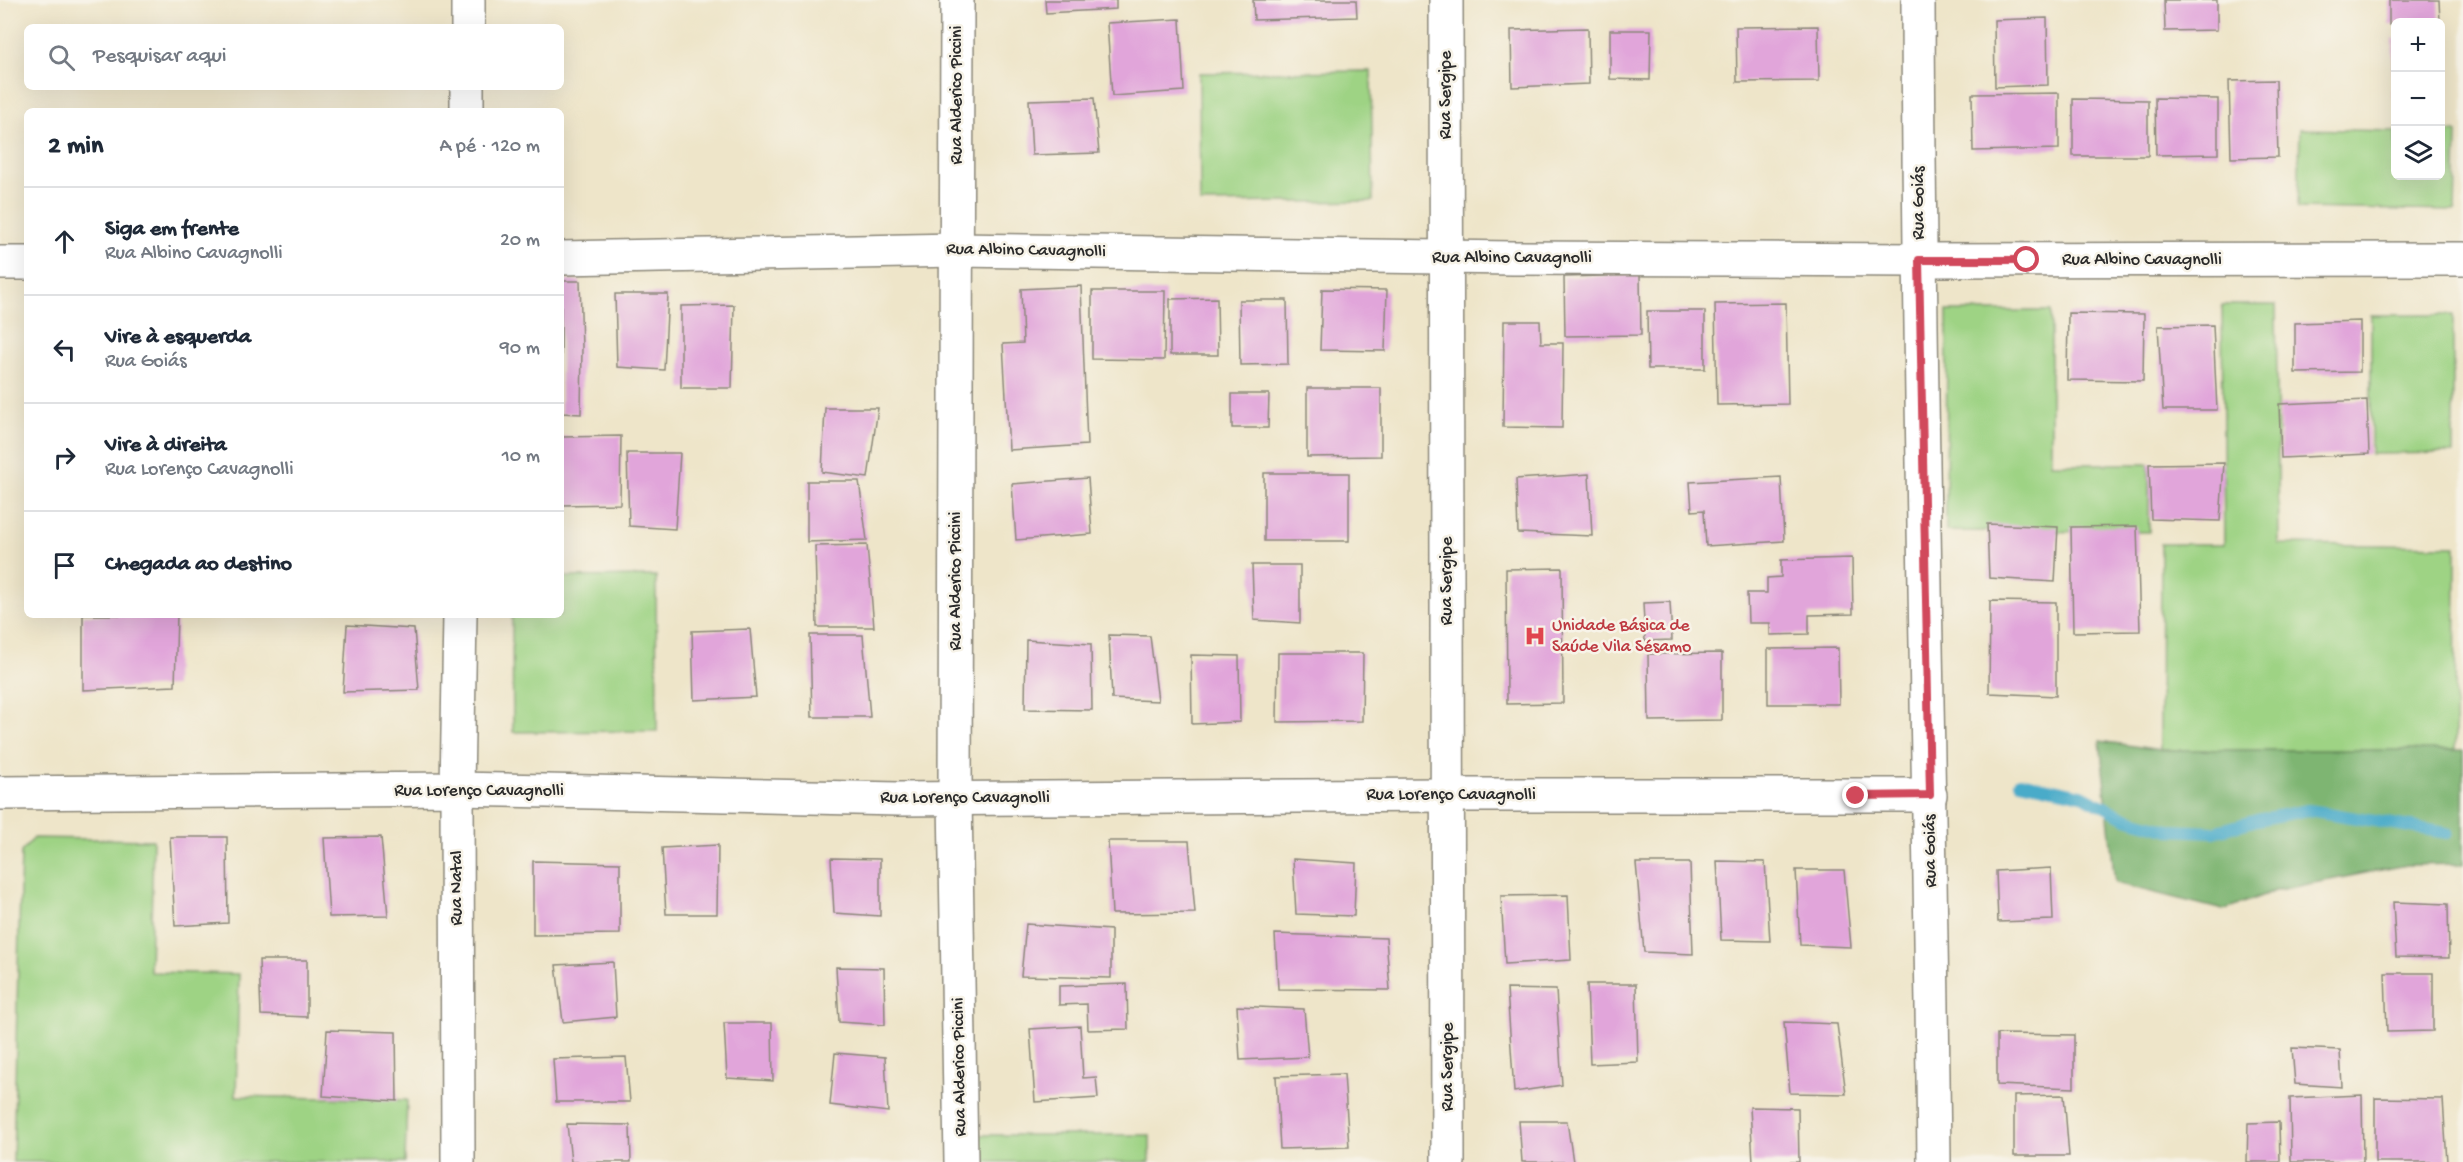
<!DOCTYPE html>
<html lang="pt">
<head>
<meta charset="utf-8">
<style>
  body { margin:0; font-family:"Gochi Hand",sans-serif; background:#f6f6f7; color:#1f2937 }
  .controls { position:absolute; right:18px; top:18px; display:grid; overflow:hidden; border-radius:9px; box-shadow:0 6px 24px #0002 }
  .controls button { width:54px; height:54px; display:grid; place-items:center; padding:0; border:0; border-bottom:2px solid #e0e1e3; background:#fff; color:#1f2937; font:30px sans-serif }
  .stop { position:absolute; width:18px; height:18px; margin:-14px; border:4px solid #d1495b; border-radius:50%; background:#fff }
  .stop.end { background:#d1495b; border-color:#fff; box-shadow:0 2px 6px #0008 }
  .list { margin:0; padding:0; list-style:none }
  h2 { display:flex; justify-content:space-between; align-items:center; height:78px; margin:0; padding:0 24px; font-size:26px }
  h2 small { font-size:20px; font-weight:400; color:#747a83 }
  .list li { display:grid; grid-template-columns:39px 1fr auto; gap:18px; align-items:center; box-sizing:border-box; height:108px; padding:0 24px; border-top:2px solid #e0e1e3 }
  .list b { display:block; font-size:22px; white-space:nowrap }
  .list p { margin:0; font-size:20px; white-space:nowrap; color:#747a83 }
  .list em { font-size:20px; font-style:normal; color:#747a83 }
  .icon { flex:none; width:33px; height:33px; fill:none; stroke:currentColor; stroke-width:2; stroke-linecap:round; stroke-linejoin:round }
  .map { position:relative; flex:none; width:2463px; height:1162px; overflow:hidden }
  .search { position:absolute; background:#fff; box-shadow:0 6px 24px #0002; left:24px; top:24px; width:540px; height:66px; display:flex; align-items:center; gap:15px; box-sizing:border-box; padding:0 21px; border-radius:9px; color:#747a83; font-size:22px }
  .panel { position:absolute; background:#fff; box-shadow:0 6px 24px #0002; left:24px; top:108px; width:540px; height:510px; border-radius:9px }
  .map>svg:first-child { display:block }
  .green { fill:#9ed384; stroke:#647f58; stroke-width:1.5 }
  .forest { fill:#7eb572; stroke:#54704e; stroke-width:1.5 }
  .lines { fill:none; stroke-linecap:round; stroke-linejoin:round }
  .stream { stroke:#4aabc9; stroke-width:12 }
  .building { fill:#e1a5da }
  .minor-casing { stroke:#8c887a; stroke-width:36 }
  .minor { stroke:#fff; stroke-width:33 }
  .route { stroke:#d1495b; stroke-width:8 }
  .labels { text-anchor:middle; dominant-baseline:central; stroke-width:5; stroke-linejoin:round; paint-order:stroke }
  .street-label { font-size:18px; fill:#2b2b2b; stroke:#f7f3e8 }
  .health-label { font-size:18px; fill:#be3a42; stroke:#f7f3e8; text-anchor:start }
</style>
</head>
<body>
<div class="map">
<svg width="2463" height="1162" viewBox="0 0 2463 1162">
  <rect width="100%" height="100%" fill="#f7f3e8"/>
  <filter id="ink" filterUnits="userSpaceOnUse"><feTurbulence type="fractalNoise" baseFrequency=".0167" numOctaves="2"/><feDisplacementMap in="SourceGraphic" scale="12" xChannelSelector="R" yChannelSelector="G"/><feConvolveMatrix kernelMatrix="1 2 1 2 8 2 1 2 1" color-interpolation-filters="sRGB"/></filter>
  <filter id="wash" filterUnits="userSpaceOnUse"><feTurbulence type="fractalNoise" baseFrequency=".008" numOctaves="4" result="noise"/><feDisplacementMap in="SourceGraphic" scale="24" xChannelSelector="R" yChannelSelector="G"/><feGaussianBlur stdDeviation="1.35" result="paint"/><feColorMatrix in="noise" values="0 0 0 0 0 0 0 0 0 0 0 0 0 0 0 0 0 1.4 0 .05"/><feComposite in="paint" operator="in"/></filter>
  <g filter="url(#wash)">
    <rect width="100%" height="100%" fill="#eee5c9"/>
    <!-- green -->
    <g class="green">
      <path d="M1371,71L1373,201L1200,203L1199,73Z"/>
      <path d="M2300,129L2395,131L2396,176H2440L2441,132H2457L2455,211L2298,208Z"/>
      <path d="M2222,305H2276L2279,544L2456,546L2455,751L2160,750L2161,544H2224Z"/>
      <path d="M1947,311H2051V464H2149V532L1946,531Z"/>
      <path d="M2371,315H2453V453L2371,454Z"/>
      <path d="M656,576L657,731L513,732L512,615H561V577Z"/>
      <path d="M34,838L153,840L150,972L239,974L236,1096L407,1100L405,1162H13L21,852Z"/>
      <rect x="978" y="1135" width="172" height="27"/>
    </g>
    <!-- forest -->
    <path class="forest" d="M2100,741L2160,750H2463V864L2407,865L2278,890L2223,910L2115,883Z"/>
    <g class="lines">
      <!-- stream -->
      <path class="stream" d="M2020,782L2082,795L2126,818L2169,830L2214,832L2257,820L2308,810L2447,833"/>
    </g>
    <g id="blocks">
      <!-- building -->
      <g class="building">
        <path d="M1045,0H1116V9L1046,13Z"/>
        <path d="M1253,0H1356L1357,17L1254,20Z"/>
        <path d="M2164,0H2217V30L2165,31Z"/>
        <path d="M2389,0H2439L2440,22H2396V25H2389Z"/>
        <path d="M2047,18L2048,85L1995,87L1994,20Z"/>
        <path d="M1180,19L1184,91L1112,96L1107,23Z"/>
        <path d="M1818,26L1819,81L1737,82L1736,27Z"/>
        <path d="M1588,28L1589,84L1512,87L1511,30Z"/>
        <path d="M1610,30H1651L1650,80L1610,79Z"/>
        <path d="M2393,39H2396V97H2392Z"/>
        <rect x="2440" y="40" width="3" height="55"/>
        <path d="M2276,80L2278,157L2231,158L2229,81Z"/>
        <path d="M2059,93V149L1973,151L1972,94Z"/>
        <path d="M1094,98L1099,153L1032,155L1029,100Z"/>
        <path d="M2155,98L2218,99V154L2156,155Z"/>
        <path d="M2073,99L2148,100V156H2073Z"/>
        <path d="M1640,275L1641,335L1565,336L1564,277Z"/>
        <path d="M561,281H580L582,347L581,414L561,413Z"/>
        <path d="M1081,286L1087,445L1009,450L1003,344L1023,343L1021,289Z"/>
        <path d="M1322,289L1387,290L1385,351L1320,350Z"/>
        <path d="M1092,291H1165L1164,360L1092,359Z"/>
        <path d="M615,294H668L664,370L617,367Z"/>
        <path d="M1217,298L1218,355H1170V299Z"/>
        <path d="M1239,300H1287L1288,364L1240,365Z"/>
        <path d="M1786,303L1788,404L1717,405L1715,304Z"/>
        <path d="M734,305L732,388H681V306Z"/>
        <path d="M1647,311H1705V369H1648Z"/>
        <path d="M2068,313L2144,314L2143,381L2067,380Z"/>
        <path d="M1504,321H1540L1541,343H1563L1562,428L1503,427Z"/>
        <path d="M2360,321V372L2295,373V323Z"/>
        <path d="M2213,325L2217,410H2163L2158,326Z"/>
        <path d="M1307,388H1381V456L1307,457Z"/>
        <path d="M1232,394H1269L1268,428H1232Z"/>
        <path d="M2367,400L2369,454L2281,458L2279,404Z"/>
        <path d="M825,408H878L868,478L822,472Z"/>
        <path d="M621,436L620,504L561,505V437Z"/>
        <path d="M627,453H680L675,529L629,526Z"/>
        <path d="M2224,463L2220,521L2151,519L2149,464Z"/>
        <rect x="1264" y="473" width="85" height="68"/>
        <path d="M1589,474L1592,536L1518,533L1516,479Z"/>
        <path d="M1781,477L1784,541L1706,546L1704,510L1692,511L1690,482Z"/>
        <path d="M1088,478L1092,534L1016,540L1012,484Z"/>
        <path d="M807,481H859L867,540L807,542Z"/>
        <path d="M1987,524L2058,527L2055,582L1989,578Z"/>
        <path d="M2137,526L2140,631L2073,632L2071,527Z"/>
        <path d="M867,545L874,627H817L815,546Z"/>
        <path d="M1852,558L1853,614L1809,615V634L1770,635V623H1748L1747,593H1767V578L1781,577V560Z"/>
        <path d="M1252,565H1300V623L1254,620Z"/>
        <path d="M1562,568L1563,703L1507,704L1506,569Z"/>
        <path d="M1990,601L2056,602V696L1989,693Z"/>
        <path d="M1670,602L1672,640L1645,641L1643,603Z"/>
        <path d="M83,615H177L175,686L83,690Z"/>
        <path d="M347,625L414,629L419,690L343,692Z"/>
        <path d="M750,629L756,697L694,700L692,631Z"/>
        <path d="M810,635H863L870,717H812Z"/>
        <path d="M1109,635L1150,636L1158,701L1112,699Z"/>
        <path d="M1026,640L1091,644L1092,710L1025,709Z"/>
        <path d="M1838,648L1839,704H1768V649Z"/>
        <path d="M1278,653H1363L1362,721L1277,722Z"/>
        <path d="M1722,653V720L1649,721L1648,654Z"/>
        <path d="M1191,655L1239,656L1240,722L1192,724Z"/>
        <path d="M170,837H227L228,923L175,926Z"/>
        <path d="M381,837L388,916L329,917L324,838Z"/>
        <path d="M1108,841H1189L1195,913L1112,914Z"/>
        <path d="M718,845L717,914H666L662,848Z"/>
        <path d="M831,858L880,859V916L834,913Z"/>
        <path d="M1293,859L1356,863L1354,916L1296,914Z"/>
        <path d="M533,861L620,863V934L533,935Z"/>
        <path d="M1717,861L1765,862L1770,941L1721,940Z"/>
        <path d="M1636,863H1690L1693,954L1644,952Z"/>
        <path d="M2051,868L2053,920L1998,922L1996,871Z"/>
        <path d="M1796,870H1844L1851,947L1800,945Z"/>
        <path d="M1568,895L1571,960L1505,964L1501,896Z"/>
        <path d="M2393,902L2448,904L2449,958L2396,957Z"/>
        <path d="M1026,924L1111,930V978L1021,976Z"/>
        <path d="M1275,934L1386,938L1390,990L1278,989Z"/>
        <path d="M259,960H307V1017L261,1015Z"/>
        <path d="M613,962L616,1017L563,1022L556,965Z"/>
        <path d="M836,967L884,968L885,1025L839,1022Z"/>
        <path d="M2385,973H2433V1031L2387,1032Z"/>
        <path d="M1127,984L1128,1029L1088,1030L1087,1004L1059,1005V986Z"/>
        <path d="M1587,984H1636L1638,1062L1590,1064Z"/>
        <path d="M1507,989L1556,990L1562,1085L1514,1092Z"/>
        <path d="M1237,1006L1304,1009L1308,1057L1240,1060Z"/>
        <path d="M1784,1022L1837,1024L1846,1094L1790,1093Z"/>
        <path d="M724,1023H772L773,1081L727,1078Z"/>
        <path d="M1080,1026L1083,1078L1096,1077L1098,1098L1035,1102L1030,1029Z"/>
        <path d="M327,1030L396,1032L397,1101L323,1096Z"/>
        <path d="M1997,1034L2074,1035V1088L1997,1085Z"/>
        <path d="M2292,1048L2340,1050L2342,1087L2295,1084Z"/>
        <path d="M835,1053L885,1057L888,1112L830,1105Z"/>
        <path d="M626,1057L630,1102H556L553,1059Z"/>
        <path d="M1344,1074L1349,1147L1280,1149L1276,1076Z"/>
        <path d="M2064,1095L2069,1156H2014V1096Z"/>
        <path d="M2362,1095L2363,1162H2291L2290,1098Z"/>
        <path d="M2375,1098L2443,1099L2447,1162H2375Z"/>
        <path d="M1750,1107L1798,1108L1799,1162H1753Z"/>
        <path d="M1519,1121H1567L1573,1162H1522Z"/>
        <path d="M2279,1122L2280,1162H2247L2248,1123Z"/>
        <path d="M567,1124L630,1125L631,1162H571Z"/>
      </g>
    </g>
  </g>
  <g filter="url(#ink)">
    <use href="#blocks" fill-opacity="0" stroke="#8c887a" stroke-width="1.5"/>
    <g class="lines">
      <defs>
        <g id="minor">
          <path d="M957,0L955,798L961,1162"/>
          <path d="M1446,0L1448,1162"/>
          <path d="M1918,0C1919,387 1930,775 1934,1162"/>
          <path d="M468,27V0"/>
          <path d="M467,111V87"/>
          <path d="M561,258L957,250L1513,258L1919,260L2463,259"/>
          <path d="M0,263H27"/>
          <path d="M0,793L457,789L898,799L1447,795H1930"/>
          <path d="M458,1162L457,789L460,615"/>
        </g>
      </defs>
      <!-- minor casing -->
      <use href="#minor" class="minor-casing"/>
      <!-- minor -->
      <use href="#minor" class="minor"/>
    </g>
  </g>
  <g class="lines" filter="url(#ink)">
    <!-- route -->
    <path class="route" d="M1856,796L1930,795L1919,260H2027"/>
  </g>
  <!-- icons -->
  <defs>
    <symbol id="hospital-bare" viewBox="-9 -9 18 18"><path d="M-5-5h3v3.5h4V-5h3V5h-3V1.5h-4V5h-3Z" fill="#e0444e" stroke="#f7f3e8" stroke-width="2.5" paint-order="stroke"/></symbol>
  </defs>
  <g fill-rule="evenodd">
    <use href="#hospital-bare" x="1520" y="621" width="30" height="30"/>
  </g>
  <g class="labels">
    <!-- street labels -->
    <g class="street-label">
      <text transform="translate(957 95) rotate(-90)">Rua Alderico Piccini</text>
      <text transform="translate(1446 95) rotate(-90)">Rua Sergipe</text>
      <text transform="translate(1919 203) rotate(-90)">Rua Goiás</text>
      <text transform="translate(1026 251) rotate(1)">Rua Albino Cavagnolli</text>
      <text x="1512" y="258">Rua Albino Cavagnolli</text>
      <text x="2142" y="260">Rua Albino Cavagnolli</text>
      <text transform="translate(956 581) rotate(-90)">Rua Alderico Piccini</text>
      <text transform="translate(1447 581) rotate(-90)">Rua Sergipe</text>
      <text x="479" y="791">Rua Lorenço Cavagnolli</text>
      <text x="1451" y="795">Rua Lorenço Cavagnolli</text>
      <text x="965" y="798">Rua Lorenço Cavagnolli</text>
      <text transform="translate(1931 851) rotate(-91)">Rua Goiás</text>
      <text transform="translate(457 888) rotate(-90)">Rua Natal</text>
      <text transform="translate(960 1067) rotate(-91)">Rua Alderico Piccini</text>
      <text transform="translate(1448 1067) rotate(-90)">Rua Sergipe</text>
    </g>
    <!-- health labels -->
    <g class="health-label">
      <text x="1552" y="626">Unidade Básica de<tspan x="1552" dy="21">Saúde Vila Sésamo</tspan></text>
    </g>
  </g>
</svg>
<div class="controls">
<button>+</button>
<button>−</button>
<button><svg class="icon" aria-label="layers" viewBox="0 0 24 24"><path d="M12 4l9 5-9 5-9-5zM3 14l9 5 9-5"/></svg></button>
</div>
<div class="stop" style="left:2027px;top:260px"></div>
<div class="stop end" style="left:1856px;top:796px"></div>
<div class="search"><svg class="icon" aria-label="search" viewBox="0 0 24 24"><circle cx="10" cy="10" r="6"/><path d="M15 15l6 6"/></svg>Pesquisar aqui</div>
<section class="panel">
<h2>2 min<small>A pé · 120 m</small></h2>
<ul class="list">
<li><svg class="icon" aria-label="ahead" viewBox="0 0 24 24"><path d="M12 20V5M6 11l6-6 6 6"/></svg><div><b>Siga em frente</b><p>Rua Albino Cavagnolli</p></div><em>20 m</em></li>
<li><svg class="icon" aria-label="left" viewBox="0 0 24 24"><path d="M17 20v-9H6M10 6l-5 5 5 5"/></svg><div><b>Vire à esquerda</b><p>Rua Goiás</p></div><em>90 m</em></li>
<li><svg class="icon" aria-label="right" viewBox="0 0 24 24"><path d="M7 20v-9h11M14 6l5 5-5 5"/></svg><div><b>Vire à direita</b><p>Rua Lorenço Cavagnolli</p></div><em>10 m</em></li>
<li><svg class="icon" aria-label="arrive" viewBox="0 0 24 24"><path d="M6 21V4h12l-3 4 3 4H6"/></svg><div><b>Chegada ao destino</b></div></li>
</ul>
</section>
</div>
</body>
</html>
